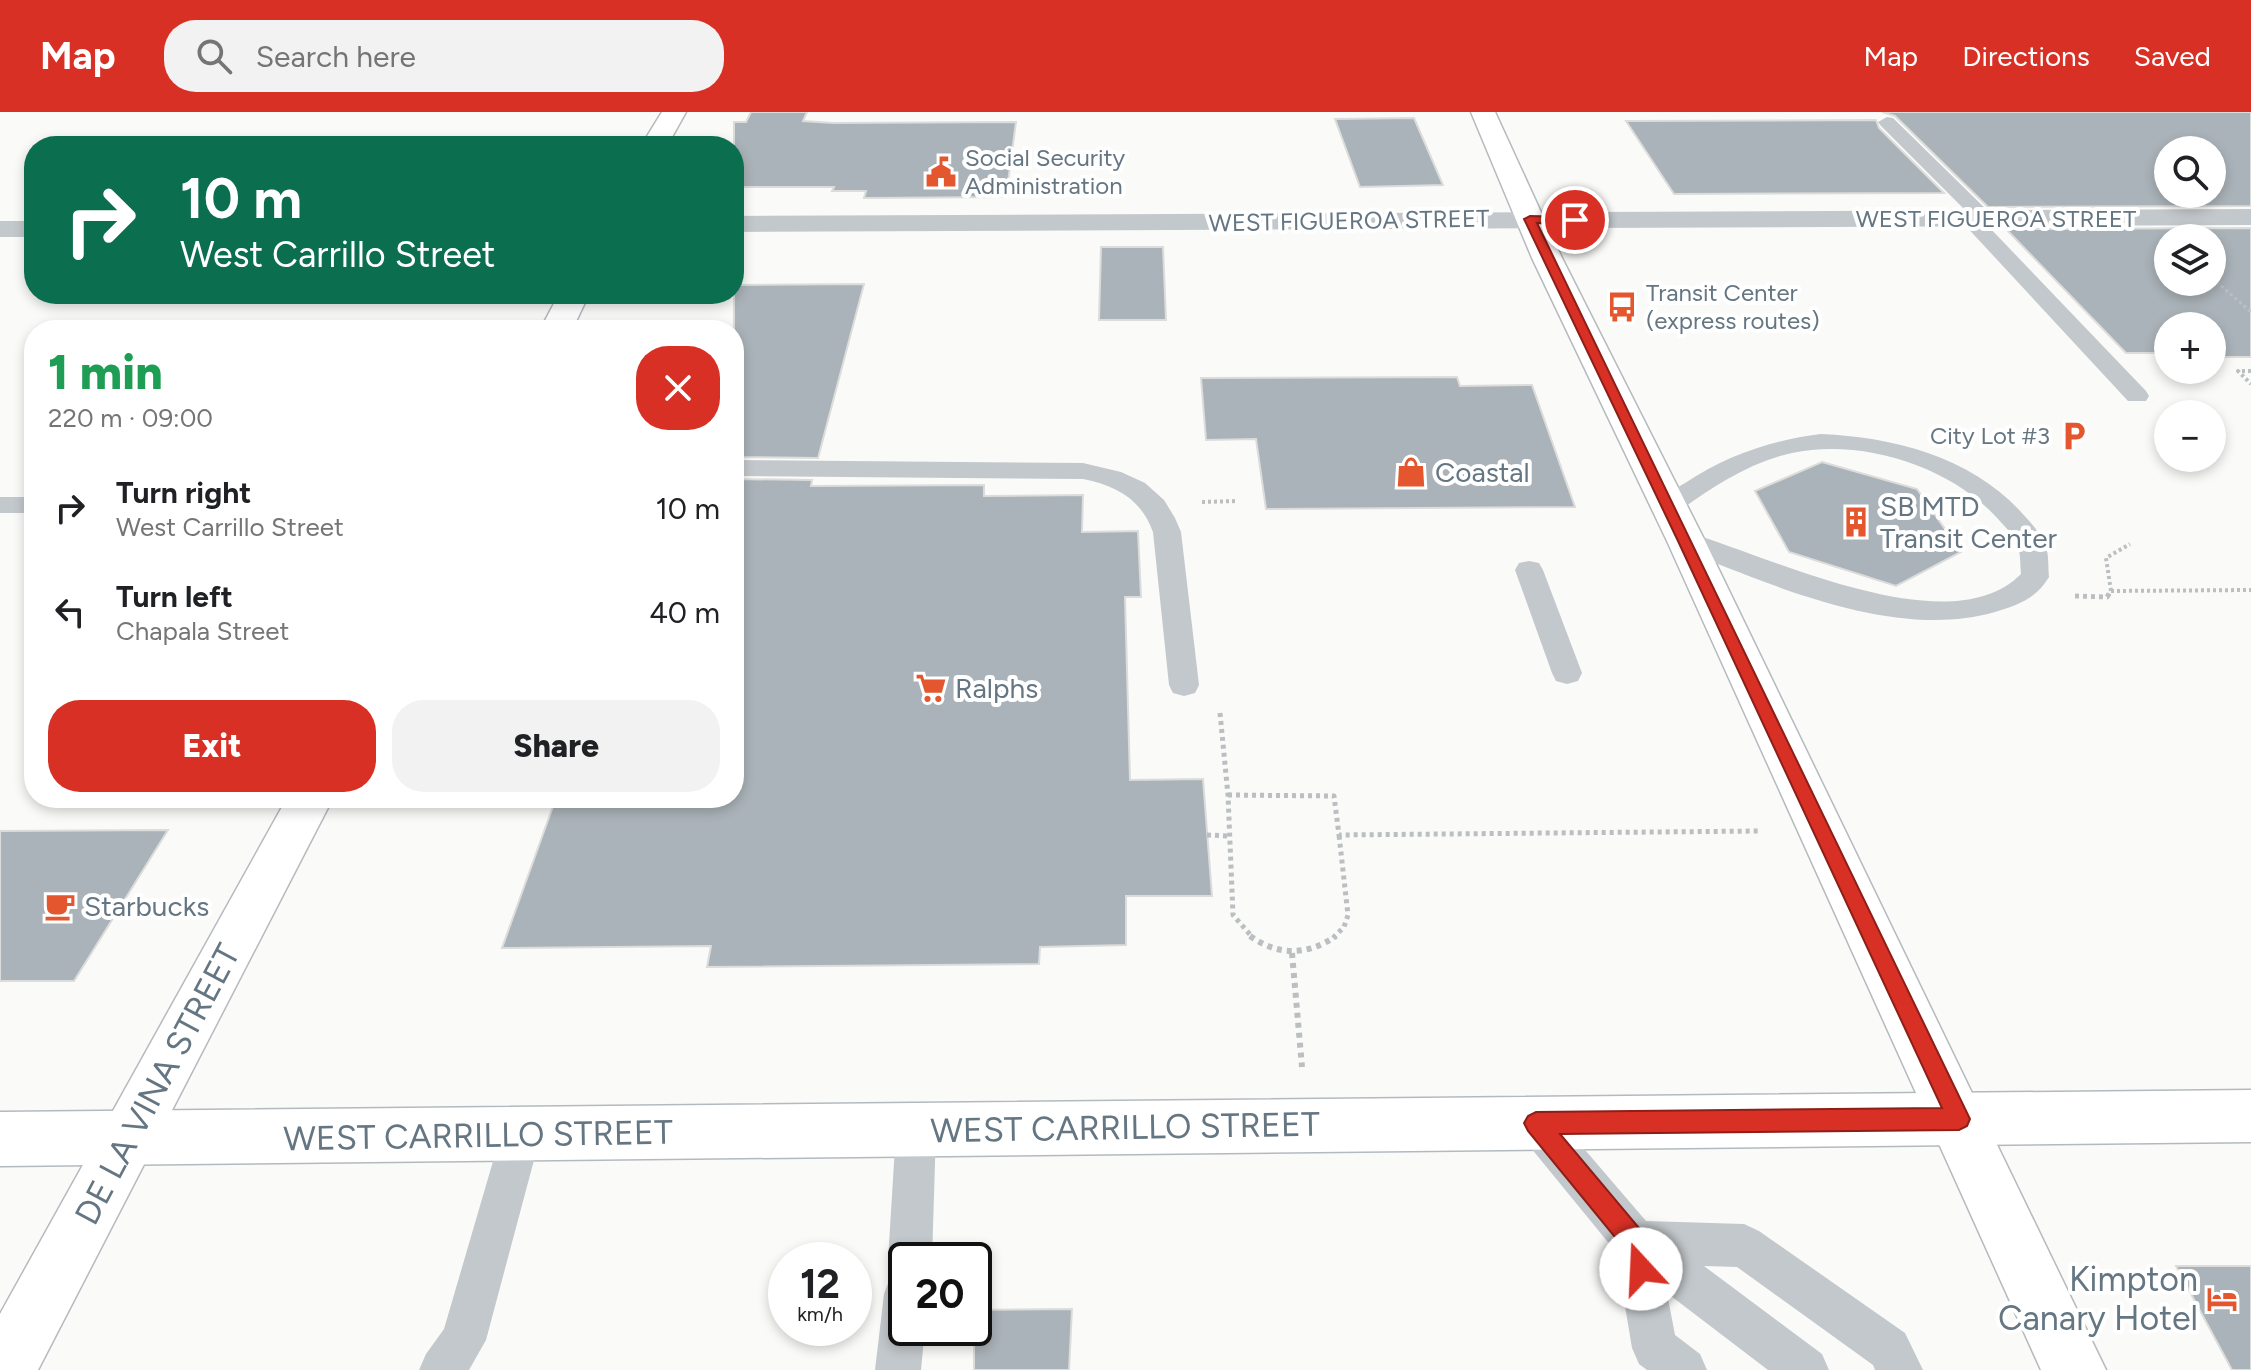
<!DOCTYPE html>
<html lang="en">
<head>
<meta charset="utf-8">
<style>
	body { margin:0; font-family:Figtree,sans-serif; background:#f2f2f2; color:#202124; height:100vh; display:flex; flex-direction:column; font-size:30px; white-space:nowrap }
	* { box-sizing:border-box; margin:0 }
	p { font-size:26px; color:#757577 }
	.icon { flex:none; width:44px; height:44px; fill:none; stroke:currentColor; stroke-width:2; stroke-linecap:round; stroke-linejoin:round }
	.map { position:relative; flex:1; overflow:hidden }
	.panel { position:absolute; left:24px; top:208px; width:720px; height:488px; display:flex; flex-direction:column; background:#fff; border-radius:32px; box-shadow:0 4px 12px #0003 }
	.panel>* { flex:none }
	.banner { position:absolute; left:24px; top:24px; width:720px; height:168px; border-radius:32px; box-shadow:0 4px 12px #0003; background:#0b6e4f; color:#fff; overflow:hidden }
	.fabs { position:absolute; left:2154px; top:24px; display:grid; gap:16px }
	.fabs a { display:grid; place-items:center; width:72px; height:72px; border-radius:50%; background:#fff; box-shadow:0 4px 12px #0003; font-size:40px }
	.speed { position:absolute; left:768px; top:1130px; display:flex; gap:16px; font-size:40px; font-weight:700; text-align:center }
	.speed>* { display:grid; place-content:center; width:104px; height:104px; border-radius:50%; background:#fff; box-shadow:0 4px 12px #0003; line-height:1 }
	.speed small { font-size:20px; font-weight:400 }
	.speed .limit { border:4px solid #111; border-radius:12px; background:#fff; color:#111 }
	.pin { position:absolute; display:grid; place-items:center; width:68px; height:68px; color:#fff; margin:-34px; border:4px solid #fff; border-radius:50%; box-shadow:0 2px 8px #0007 }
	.me { position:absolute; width:88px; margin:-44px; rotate:340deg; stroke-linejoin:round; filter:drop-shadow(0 0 6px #0008) }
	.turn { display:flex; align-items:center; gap:28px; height:168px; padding:0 24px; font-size:36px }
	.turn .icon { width:104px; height:104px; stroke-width:2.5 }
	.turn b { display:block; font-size:56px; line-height:68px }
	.round { display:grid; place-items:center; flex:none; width:84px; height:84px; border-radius:32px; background:#f2f2f2 }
	.summary { display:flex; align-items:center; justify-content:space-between; height:136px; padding:0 24px }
	h1 { font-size:48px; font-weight:800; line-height:60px; color:#1e9e55 }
	.primary-button { display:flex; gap:16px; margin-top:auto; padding:16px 24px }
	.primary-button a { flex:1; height:92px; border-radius:32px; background:#d93025; color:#fff; font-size:32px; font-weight:800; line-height:92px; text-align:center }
	.primary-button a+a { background:#f2f2f2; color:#202124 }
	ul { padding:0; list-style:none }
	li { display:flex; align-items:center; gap:24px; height:104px; padding:0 24px }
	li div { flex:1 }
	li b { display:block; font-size:30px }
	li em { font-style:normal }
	header { display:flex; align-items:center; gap:48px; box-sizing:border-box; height:112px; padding:0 40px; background:#d93025; color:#fff }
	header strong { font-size:38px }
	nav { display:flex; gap:44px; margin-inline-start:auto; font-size:28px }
	.search { width:560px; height:72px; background:#f2f2f2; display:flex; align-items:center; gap:20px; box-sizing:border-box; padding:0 28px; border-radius:32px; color:#757577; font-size:30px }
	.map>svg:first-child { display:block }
	.building { fill:#aab3b9; stroke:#dcdcda; stroke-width:2; fill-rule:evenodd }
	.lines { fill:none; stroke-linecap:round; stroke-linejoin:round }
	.secondary-casing { stroke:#b3babf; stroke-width:3 }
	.primary-casing { stroke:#b5babe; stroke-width:3 }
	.path-far3 { stroke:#bbbfc2; stroke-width:3; stroke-dasharray:3 3; stroke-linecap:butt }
	.path-far2 { stroke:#bbbfc2; stroke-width:4; stroke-dasharray:3 3; stroke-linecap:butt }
	.path-far1 { stroke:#bbbfc2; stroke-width:5; stroke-dasharray:4 4; stroke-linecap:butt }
	.path { stroke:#bbbfc2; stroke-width:6; stroke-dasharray:5 5; stroke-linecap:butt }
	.service { fill:#c3c8cc; fill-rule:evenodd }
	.minor { fill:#c3c8cc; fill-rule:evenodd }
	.secondary { fill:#fff; fill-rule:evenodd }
	.primary { fill:#fff; fill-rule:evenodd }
	.route { fill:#d93025; stroke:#8d1f18; stroke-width:2 }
	.labels { text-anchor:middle; stroke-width:8; stroke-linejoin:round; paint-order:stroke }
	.far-poi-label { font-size:24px; fill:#657683; stroke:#fff; text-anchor:start }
	.far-street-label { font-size:24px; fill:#657683; stroke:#fff }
	.poi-label { font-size:28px; fill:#657683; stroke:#fff; text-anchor:start }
	.near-street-label { font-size:34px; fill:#657683; stroke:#fff }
	.near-poi-label { font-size:34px; fill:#657683; stroke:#fff; text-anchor:end }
</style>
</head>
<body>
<header>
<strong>Map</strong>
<div class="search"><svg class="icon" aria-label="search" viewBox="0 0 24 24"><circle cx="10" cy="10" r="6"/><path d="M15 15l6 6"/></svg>Search here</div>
<nav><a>Map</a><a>Directions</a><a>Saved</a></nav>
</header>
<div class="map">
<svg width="2251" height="1258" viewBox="0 0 2251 1258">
	<rect width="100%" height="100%" fill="#fafaf8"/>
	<g class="building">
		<path d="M751 0H807L803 9 833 11 1016 10 1006 85 864 86 866 79H832L834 75H734V10H746Z"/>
		<path d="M1882 0H2251V94L1988 95 1895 4ZM2168 38H2212V82H2168Z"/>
		<path d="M1414 6 1443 73 1360 75 1335 7Z"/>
		<path d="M1876 8 1879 16 1944 81 1674 82 1626 9Z"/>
		<path d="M2251 116V245H2213L2212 214H2168V241H2126L2006 117ZM2168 126H2212V170H2168Z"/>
		<path d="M1101 135H1163L1166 208H1099Z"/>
		<path d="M864 172 818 346 734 345V173Z"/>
		<path d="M1457 265 1460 274 1532 273 1575 395 1266 397 1256 327 1206 328 1201 266Z"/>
		<path d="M1822 350 1917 377 1961 440 1896 474 1789 440 1755 379Z"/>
		<path d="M734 367 812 368 811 374 984 373V384L1083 383 1082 420 1138 419 1141 485H1125L1130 668 1203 667 1212 784H1126V833L1040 835 1039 852 707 855 711 834 502 836 556 686H734Z"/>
		<path d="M168 718 74 869H0V719Z"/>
		<path d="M2176 1154H2251V1258H2232Z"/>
		<path d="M1072 1197 1069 1258H974V1198Z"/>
	</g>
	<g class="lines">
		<g class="secondary-casing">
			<path id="secondary" d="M2251 978V1030L0 1054V1000Z"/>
		</g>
		<g class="primary-casing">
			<g id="primary">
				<path d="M662 0H686L667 34H641Z"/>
				<path d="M1471 0H1495L1562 146 1705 429 2106 1258H2041L1667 429 1532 146Z"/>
				<path d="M559 182H589L572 218H540Z"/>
				<path d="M287 686H333L38 1258H0V1202Z"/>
			</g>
		</g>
		<path class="path-far3" d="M2212 166 2251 200"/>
		<g class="path-far2">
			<path d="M2251 259H2238L2251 272"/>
			<path d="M1202 390 1237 389"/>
			<path d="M2111 479 2251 478"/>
			<path d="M2075 484H2079"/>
			<path d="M2108 484 2111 479 2106 446 2130 432"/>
		</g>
		<g class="path-far1">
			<path d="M2075 484 2107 485 2109 482"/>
			<path d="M1220 601 1228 683 1233 803 1253 826"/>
			<path d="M1228 683 1334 684 1339 723 1761 719"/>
			<path d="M1207 723 1229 724"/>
			<path d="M1333 826 1344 815 1348 803 1339 723"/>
		</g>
		<g class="path">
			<path d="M1250 824C1278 844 1307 844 1336 824"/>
			<path d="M1292 841 1302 955"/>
		</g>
		<g class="service">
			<path d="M1887 5 1893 6 1993 104 1996 108 1988 114 2146 279 2149 284 2146 289H2128L1963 111 1960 107 1968 101 1881 14 1878 10Z"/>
			<path d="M1821 322C1893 325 1971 345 2021 400 2030 410 2042 422 2046 435 2049 444 2048 455 2049 465 2036 487 2018 493 1995 500 1894 529 1769 472 1676 435L1672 429 1676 423 1686 420C1766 442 1949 535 2021 462 2020 453 2021 441 2017 432 2014 423 2005 415 1999 408 1951 354 1862 326 1792 341 1750 350 1712 375 1678 400L1669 402 1660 400 1656 394C1662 384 1675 377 1685 371 1727 343 1772 328 1821 322Z"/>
			<path d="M734 348 1083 351 1121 360 1145 371 1164 388 1175 406 1181 420 1199 573 1195 581 1184 584 1173 581 1169 573 1153 420C1141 387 1117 374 1083 367L734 364Z"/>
			<rect x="0" y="385" width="34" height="16"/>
			<path d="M1529 449 1539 451 1543 458 1582 561 1578 569 1567 572 1556 569 1552 561 1515 458 1519 451Z"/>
			<path d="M1536 992 1550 997 1646 1109 1744 1112 1759 1119 1905 1221 1923 1258H1875L1873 1253 1737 1155 1704 1154 1822 1242 1829 1258H1768L1667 1181 1675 1223 1700 1242 1707 1258H1647L1639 1252 1632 1236 1616 1140 1522 1025 1516 1011 1522 997Z"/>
			<path d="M916 998 930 1004 936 1018 932 1148H906V1216H925L921 1258H875L884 1182 890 1166 896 1164 888 1148 896 1018 902 1004Z"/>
			<path d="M521 1002 535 1008 541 1022 486 1228 469 1258H419L426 1242 444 1217 501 1022 507 1008Z"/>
		</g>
		<g class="minor">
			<path d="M2251 97V113L734 120V104Z"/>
			<rect x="0" y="109" width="34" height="16"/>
		</g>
		<use href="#secondary" class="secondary"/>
		<use href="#primary" class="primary"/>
	</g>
	<path class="route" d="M1530 104 1575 105 1581 108 1575 112 1537 111 1970 1007 1967 1014 1959 1018 1560 1022 1644 1122 1653 1157 1649 1166 1641 1169 1632 1166 1624 1136 1528 1019 1524 1011 1528 1004 1536 1000 1942 996 1678 429 1524 107Z"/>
	<defs>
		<g id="civic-bare" transform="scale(2.4)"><path d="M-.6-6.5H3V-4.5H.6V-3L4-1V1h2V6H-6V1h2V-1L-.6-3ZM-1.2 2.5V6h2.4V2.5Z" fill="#e4572e" stroke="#fff" stroke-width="2.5" paint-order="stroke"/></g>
		<g id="bus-bare" transform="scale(2.4)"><path d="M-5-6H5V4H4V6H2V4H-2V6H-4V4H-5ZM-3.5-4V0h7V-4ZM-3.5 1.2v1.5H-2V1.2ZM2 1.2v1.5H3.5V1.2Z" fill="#e4572e" stroke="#fff" stroke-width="2.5" paint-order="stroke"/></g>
		<g id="parking-bare" transform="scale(2.4)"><path d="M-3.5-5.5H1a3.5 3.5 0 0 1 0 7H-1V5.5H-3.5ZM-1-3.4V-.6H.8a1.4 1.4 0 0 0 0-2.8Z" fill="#e4572e" stroke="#fff" stroke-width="2.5" paint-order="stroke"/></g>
		<g id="shop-bare" transform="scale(2.4)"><path d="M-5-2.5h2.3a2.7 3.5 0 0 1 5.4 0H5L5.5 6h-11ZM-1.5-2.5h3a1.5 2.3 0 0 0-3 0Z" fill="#e4572e" stroke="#fff" stroke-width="2.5" paint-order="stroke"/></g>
		<g id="building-bare" transform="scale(2.4)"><path d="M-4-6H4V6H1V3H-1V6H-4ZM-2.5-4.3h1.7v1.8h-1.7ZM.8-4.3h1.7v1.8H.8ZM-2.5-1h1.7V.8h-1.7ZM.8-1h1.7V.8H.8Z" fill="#e4572e" stroke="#fff" stroke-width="2.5" paint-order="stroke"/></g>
		<g id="supermarket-bare" transform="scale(2.4)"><path d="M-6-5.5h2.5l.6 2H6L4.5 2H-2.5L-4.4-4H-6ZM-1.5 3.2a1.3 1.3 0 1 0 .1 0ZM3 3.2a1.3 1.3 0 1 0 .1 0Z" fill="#e4572e" stroke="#fff" stroke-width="2.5" paint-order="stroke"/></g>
		<g id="cafe-bare" transform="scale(2.4)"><path d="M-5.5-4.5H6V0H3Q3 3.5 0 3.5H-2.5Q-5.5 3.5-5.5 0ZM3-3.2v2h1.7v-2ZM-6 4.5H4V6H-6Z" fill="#e4572e" stroke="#fff" stroke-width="2.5" paint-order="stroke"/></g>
		<g id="hotel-bare" transform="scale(2.4)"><path d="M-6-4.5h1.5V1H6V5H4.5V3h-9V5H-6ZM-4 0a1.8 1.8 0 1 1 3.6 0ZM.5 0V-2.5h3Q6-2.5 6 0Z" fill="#e4572e" stroke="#fff" stroke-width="2.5" paint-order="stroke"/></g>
	</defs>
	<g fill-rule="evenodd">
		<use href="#civic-bare" x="941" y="60"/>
		<use href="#bus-bare" x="1622" y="195"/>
		<use href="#parking-bare" x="2074" y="324"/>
		<use href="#shop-bare" x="1411" y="360"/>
		<use href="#building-bare" x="1856" y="410"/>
		<use href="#supermarket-bare" x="931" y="576"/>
		<use href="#cafe-bare" x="60" y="794"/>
		<use href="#hotel-bare" x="2222" y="1187"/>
	</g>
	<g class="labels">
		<g class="far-poi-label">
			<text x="965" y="54">Social Security<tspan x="965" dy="28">Administration</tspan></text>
			<text x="1646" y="189">Transit Center<tspan x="1646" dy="28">(express routes)</tspan></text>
			<text x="2050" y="332" text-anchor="end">City Lot #3</text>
		</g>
		<g class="far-street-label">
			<text x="1996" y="115">WEST FIGUEROA STREET</text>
			<text transform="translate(1349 109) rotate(-1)" y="8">WEST FIGUEROA STREET</text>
		</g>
		<g class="poi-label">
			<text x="1435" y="370">Coastal</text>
			<text x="1880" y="404">SB MTD<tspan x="1880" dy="32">Transit Center</tspan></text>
			<text x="955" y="586">Ralphs</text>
			<text x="84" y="804">Starbucks</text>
		</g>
		<g class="near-street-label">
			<text transform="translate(157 972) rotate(-62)" y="12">DE LA VINA STREET</text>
			<text transform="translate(1125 1015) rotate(-1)" y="12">WEST CARRILLO STREET</text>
			<text transform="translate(478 1023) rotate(-1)" y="12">WEST CARRILLO STREET</text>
		</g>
		<g class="near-poi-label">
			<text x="2198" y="1179">Kimpton<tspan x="2198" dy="39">Canary Hotel</tspan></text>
		</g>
	</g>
</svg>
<div class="fabs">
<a><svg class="icon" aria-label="search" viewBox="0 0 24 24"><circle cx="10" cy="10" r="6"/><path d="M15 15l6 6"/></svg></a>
<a><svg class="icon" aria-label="layers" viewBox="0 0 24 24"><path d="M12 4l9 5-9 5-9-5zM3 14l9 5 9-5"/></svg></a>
<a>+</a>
<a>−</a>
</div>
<div class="speed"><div>12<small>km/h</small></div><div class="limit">20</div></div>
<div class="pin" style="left:1575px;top:108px;background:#d93025"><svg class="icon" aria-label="arrive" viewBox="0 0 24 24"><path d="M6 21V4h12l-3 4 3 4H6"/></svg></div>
<svg class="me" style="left:1641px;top:1157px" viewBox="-20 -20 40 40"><circle r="19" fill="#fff"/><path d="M0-13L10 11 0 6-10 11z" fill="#d93025"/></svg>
<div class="banner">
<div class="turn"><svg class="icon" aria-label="right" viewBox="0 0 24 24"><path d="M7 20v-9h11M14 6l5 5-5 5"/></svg><div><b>10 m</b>West Carrillo Street</div></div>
</div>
<section class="panel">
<div class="summary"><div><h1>1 min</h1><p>220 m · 09:00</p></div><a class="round" style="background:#d93025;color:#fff"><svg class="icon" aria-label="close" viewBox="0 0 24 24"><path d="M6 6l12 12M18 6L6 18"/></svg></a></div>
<ul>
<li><svg class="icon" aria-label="right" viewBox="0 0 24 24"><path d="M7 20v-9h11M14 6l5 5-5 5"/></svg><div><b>Turn right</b><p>West Carrillo Street</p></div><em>10 m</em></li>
<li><svg class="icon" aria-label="left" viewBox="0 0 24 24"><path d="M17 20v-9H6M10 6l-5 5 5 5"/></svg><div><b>Turn left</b><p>Chapala Street</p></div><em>40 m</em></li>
</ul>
<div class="primary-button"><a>Exit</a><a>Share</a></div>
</section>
</div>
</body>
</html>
